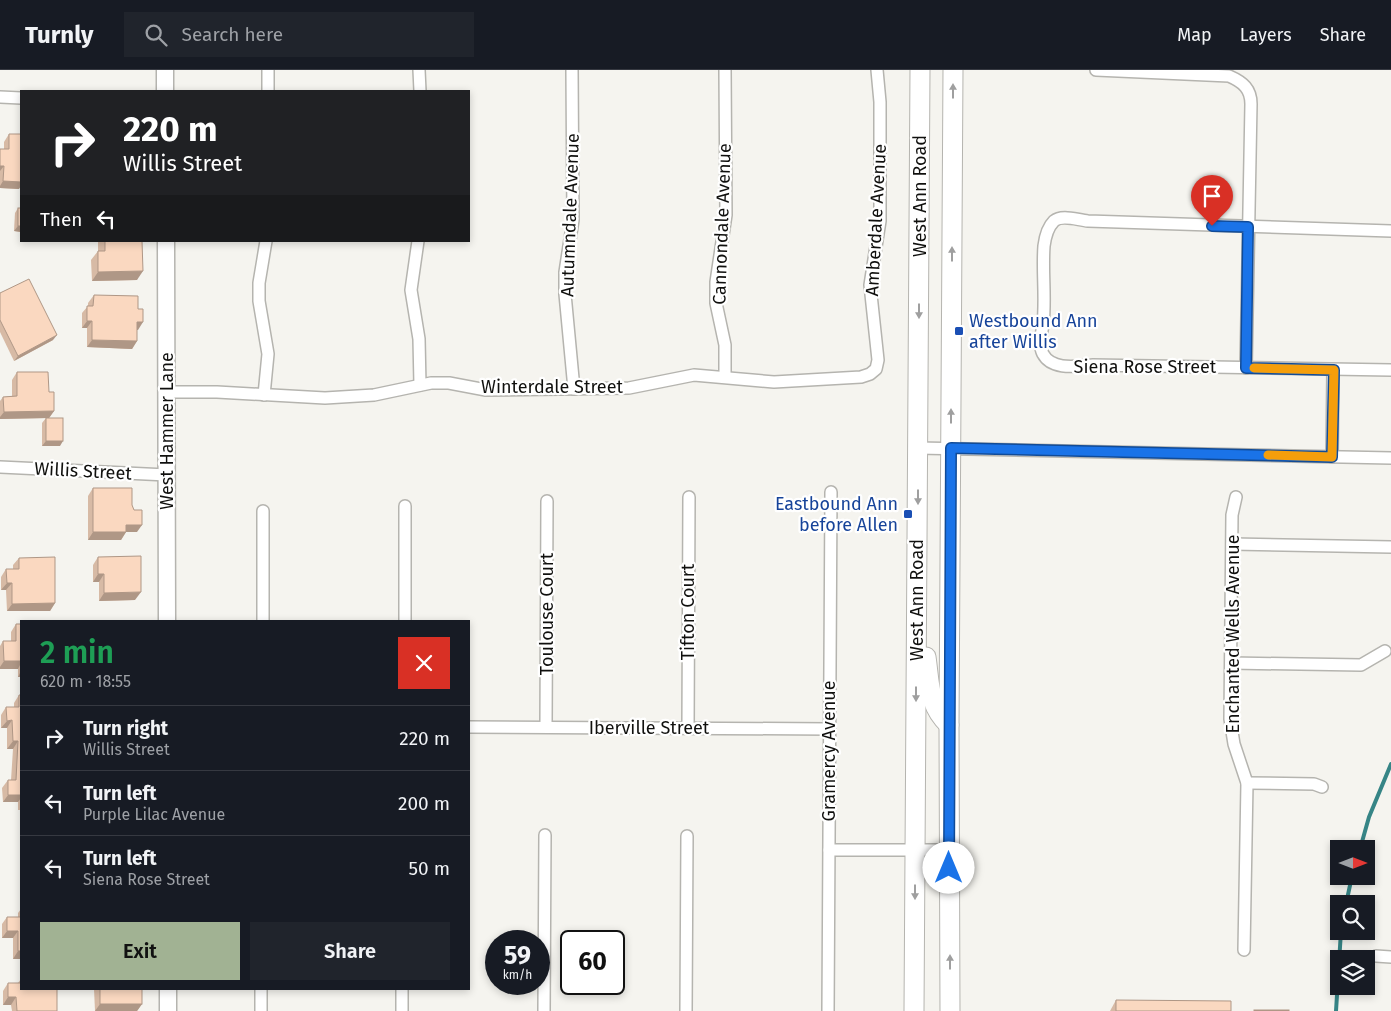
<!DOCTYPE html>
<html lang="en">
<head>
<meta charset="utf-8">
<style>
	body { margin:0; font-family:"Fira Sans",sans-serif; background:#20242c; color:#f1f3f6; height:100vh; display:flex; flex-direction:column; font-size:19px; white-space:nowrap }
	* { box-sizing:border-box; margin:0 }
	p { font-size:16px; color:#9ea1a6 }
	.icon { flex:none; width:28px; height:28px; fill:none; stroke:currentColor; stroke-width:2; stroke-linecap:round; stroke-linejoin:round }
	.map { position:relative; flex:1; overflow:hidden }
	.panel { position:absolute; left:20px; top:550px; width:450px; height:370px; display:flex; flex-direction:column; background:#171b24; border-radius:0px; box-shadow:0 2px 8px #0003 }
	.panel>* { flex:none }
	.hud { position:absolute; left:20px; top:20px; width:450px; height:152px; border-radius:0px; box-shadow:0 2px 8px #0003; background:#202124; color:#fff; overflow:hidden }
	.needle { width:32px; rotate:90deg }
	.fabs { position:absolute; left:1330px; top:770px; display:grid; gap:10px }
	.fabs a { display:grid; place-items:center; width:45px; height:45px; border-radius:0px; background:#171b24; box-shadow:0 2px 8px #0003; font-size:25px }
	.speed { position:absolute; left:485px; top:860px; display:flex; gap:10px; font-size:25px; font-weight:700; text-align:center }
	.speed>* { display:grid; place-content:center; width:65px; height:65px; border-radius:50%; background:#171b24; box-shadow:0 2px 8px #0003; line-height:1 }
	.speed small { font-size:12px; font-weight:400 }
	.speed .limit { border:2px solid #111; border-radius:8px; background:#fff; color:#111 }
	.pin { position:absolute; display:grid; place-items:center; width:42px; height:42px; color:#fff; margin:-51px -21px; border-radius:50% 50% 50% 0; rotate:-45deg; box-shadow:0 0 5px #0007 }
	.pin .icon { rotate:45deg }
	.me { position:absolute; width:55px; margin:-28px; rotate:0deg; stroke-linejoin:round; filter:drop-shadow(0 0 4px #0008) }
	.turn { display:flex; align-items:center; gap:18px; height:105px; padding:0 20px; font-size:22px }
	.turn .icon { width:65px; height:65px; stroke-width:2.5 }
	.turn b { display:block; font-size:35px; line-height:42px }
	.then { display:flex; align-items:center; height:48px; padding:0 20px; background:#0003; gap:10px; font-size:19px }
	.round { display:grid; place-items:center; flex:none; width:52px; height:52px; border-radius:0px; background:#20242c }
	.summary { display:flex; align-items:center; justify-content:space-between; height:85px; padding:0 20px }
	h1 { font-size:30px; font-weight:600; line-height:38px; color:#1e9e55 }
	.action { display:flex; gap:10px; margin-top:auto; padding:10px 20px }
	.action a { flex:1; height:58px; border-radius:0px; background:#a1b293; color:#111; font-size:20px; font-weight:600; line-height:58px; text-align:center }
	.action a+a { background:#20242c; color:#f1f3f6 }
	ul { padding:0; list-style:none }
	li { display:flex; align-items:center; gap:15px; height:65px; padding:0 20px; border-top:1px solid #363941 }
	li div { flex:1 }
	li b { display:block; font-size:19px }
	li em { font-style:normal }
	header { display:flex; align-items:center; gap:30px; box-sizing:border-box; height:70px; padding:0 25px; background:#171b24; border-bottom:1px solid #363941 }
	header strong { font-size:24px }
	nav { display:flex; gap:28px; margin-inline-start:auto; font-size:18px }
	.search { width:350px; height:45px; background:#20242c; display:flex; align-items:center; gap:12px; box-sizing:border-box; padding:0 18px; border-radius:0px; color:#9ea1a6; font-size:19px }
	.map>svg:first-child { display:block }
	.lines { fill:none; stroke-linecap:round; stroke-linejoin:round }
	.stream { stroke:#368586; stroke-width:4 }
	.street-casing { stroke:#b5b4af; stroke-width:14 }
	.secondary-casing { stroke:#b5b4af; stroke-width:19 }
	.primary-casing { stroke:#b5b4af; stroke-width:21 }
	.street { stroke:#fff; stroke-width:11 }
	.secondary { stroke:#fff; stroke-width:16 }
	.primary { stroke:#fff; stroke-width:19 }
	.wall { fill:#d7baa5 }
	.shaded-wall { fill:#af9786 }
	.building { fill:#fad8c0; stroke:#af9786 }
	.oneway { fill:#9f9f9f }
	.route-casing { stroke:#114b97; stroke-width:12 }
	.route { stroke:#1a73e8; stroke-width:9 }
	.slow { stroke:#f59e0b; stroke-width:9 }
	.transit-dot { fill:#1a4fb4; stroke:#fff; stroke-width:2 }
	.labels { text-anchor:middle; stroke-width:4.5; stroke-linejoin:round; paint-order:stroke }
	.street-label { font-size:18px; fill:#10100e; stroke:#fff }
	.transit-label { font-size:18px; fill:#164399; stroke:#fff; text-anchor:start }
</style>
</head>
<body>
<header>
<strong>Turnly</strong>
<div class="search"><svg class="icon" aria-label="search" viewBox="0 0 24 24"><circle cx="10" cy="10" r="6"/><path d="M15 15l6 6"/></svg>Search here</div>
<nav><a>Map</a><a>Layers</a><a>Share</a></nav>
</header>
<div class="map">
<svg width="1391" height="941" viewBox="0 0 1391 941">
	<rect width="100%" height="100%" fill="#f5f4ef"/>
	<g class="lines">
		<g class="stream">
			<path d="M1360 779 1369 747 1391 694"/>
			<path d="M1346 834 1352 806"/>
			<path d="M1336 941 1341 861"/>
		</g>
		<g class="street-casing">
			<g id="street">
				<path d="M268 0V21"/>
				<path d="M419 0 420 21"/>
				<path d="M572 0 573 150 565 202V224L574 319"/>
				<path d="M725 0 726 145 716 212V233L725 275V307"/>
				<path d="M1096 0 1229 6C1243 12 1251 19 1251 34L1246 298"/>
				<path d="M0 27 21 28"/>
				<path d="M1391 161 1088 151C1077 150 1062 144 1054 151 1048 157 1045 168 1044 176 1042 202 1046 228 1043 254 1042 263 1038 274 1043 284 1052 301 1078 296 1093 295L1391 300"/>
				<path d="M418 171 411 220 419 269 420 315"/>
				<path d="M167 322H217L325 328 374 325 431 313H449L486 320 629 318 694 305 774 312 861 307 870 304 876 299 878 290 870 215 880 151V32L877 0"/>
				<path d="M264 325 268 284 259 231V213L266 171"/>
				<path d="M918 378 1391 388"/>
				<path d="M1332 387 1333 300"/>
				<path d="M0 397 167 405"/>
				<path d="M1236 427 1232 445 1230 649 1234 674 1247 713 1244 880"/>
				<path d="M1232 474 1391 477"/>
				<path d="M263 551V441"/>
				<path d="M405 551V436"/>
				<path d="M1231 593 1361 595 1385 581"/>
				<path d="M469 657 830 659"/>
				<path d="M546 657 547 431"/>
				<path d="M688 658 689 427"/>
				<path d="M1247 713 1314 714 1322 717"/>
				<path d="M829 780H949"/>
				<path d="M1376 886 1391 887"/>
				<path d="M261 941V919"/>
				<path d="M402 941V919"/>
				<path d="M544 941 545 765"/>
				<path d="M686 941 687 766"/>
				<path d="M828 941 831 422"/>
			</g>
		</g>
		<g class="secondary-casing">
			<g id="secondary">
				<path d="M165 21V0"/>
				<path d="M166 171 167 551"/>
				<path d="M168 941V919"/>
			</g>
		</g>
		<g class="primary-casing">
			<g id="primary">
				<path d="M926 587C930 614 928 635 949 655"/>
				<path d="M914 941 920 0"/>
				<path d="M950 941 949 655 953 0"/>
			</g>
		</g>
		<use href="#street" class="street"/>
		<use href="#secondary" class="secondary"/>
		<use href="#primary" class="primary"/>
	</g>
	<g class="wall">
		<path d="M9 64 19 119 0 118V79H4V72Z"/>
		<path d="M18 138H21V162L14 161 15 143Z"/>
		<path d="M98 171H142L137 210 92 211 91 190 98 181Z"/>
		<path d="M0 223 53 270 14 291 0 262Z"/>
		<path d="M94 225 138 260H137V271L132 279 87 277V258H82V243L88 236V233Z"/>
		<path d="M17 302 49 322 54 341 49 348 60 376H42V353L46 348 0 349V331L3 327 12 326V310Z"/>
		<path d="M93 418 132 435 137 462H126L121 470H88V426Z"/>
		<path d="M98 487 135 530 99 531V512H93V495Z"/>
		<path d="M19 488 55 533 50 541H7L6 520H1V507L6 499H13V495Z"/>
		<path d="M16 554H21V607H18V599H0V576L3 571H11V562Z"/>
		<path d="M19 625H21V740H18V732H3L2 718 8 710H11L13 679H7V658H1V645L6 637H14V633Z"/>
		<path d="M21 839V889H13V868H2V854L7 847H18V843Z"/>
		<path d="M21 909V919L57 941H12L11 935H3V921L8 913H18Z"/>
		<path d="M94 919H142V934L137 941H95Z"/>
		<path d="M1116 930 1231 941H1110Z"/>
	</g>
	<g class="shaded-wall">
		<path d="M0 96H4L0 101Z"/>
		<path d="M3 111H21V116L19 119 0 118V116Z"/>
		<path d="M18 156H21V162L14 161Z"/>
		<path d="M143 201 137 210 92 211 98 202Z"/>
		<path d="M87 251H92L87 258H82Z"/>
		<path d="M137 252H143L138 260H132Z"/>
		<path d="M57 265 53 270 14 291 18 286Z"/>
		<path d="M92 270 137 271 132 279 87 277Z"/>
		<path d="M54 341 49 348 0 349V347L4 342Z"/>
		<path d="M46 371H63L60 376H42Z"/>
		<path d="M126 455H142L137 462H121Z"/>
		<path d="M93 462H126L121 470H88Z"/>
		<path d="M98 504H104L99 512H93Z"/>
		<path d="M7 513H12L6 520H1Z"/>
		<path d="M141 522 135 530 99 531 104 523Z"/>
		<path d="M55 533 50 541H7L12 534Z"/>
		<path d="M4 591H21V593L18 599H0V597Z"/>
		<path d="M21 601V607H18Z"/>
		<path d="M12 650 7 658H1L7 651Z"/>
		<path d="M13 671H18L13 679H7Z"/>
		<path d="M8 725H21V728L18 732H3Z"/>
		<path d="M7 861H18L13 868H2Z"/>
		<path d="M18 881H21V889H13Z"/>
		<path d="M8 927H16L11 935H3Z"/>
		<path d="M100 934H142L137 941H95Z"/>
	</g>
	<g class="building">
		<path d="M9 64H21V112L3 111 4 96H0V79H9Z"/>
		<rect x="18" y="138" width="3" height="18"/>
		<path d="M105 171H142L143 201 98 202V181H105Z"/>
		<path d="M29 209 57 265 18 286 0 250V223Z"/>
		<path d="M94 225 138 226V239H143V252H137V271L92 270V251H87V236H93Z"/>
		<path d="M17 302H48L49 322H54V341L4 342 3 327 17 326Z"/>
		<rect x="46" y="348" width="17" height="23"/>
		<path d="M93 418H132V435L134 440H142V455H126V462H93Z"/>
		<path d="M141 486V522L104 523V504H98V487Z"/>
		<path d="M55 487V533L12 534V513H7L6 499H19V488Z"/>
		<path d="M16 554H21V591H4L3 571H16Z"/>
		<path d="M19 625H21V725H8V710H16L18 671H13L12 650 7 651 6 637H19Z"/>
		<path d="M7 847H21V881H18V861H7Z"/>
		<path d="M8 913H21V919H57V941H17L16 927H8Z"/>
		<rect x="100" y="919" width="42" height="15"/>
		<path d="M1116 930 1231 931V941H1116Z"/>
		<rect x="1254" y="940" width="35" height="1"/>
	</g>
	<defs><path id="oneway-solid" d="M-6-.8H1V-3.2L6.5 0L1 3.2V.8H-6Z" transform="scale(1.25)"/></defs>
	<g class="oneway">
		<use href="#oneway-solid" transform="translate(953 21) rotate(-90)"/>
		<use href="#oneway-solid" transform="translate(952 184) rotate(-90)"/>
		<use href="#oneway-solid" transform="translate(919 241) rotate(90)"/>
		<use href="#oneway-solid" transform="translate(951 346) rotate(-90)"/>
		<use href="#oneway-solid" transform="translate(918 427) rotate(90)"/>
		<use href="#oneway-solid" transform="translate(916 624) rotate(90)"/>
		<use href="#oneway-solid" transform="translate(915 822) rotate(90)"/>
		<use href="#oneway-solid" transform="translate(950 892) rotate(-90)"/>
	</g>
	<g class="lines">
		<g class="route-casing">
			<path id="route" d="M949 798 951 378 1332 387 1334 300 1246 298 1248 157 1212 156"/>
		</g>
		<use href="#route" class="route"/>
		<path class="slow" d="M1254 298 1334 300 1332 387 1268 385"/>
	</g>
	<g class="transit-dot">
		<rect x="954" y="256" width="10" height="10" rx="2.5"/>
		<rect x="903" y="439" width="10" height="10" rx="2.5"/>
	</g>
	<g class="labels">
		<g class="street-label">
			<text transform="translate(920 126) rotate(-90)" y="6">West Ann Road</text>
			<text transform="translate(570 145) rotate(-88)" y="6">Autumndale Avenue</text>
			<text transform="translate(876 150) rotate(-87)" y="6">Amberdale Avenue</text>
			<text transform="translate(722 154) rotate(-88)" y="6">Cannondale Avenue</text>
			<text x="1145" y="303">Siena Rose Street</text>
			<text x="552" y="323">Winterdale Street</text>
			<text transform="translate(167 361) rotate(-90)" y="6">West Hammer Lane</text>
			<text transform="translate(83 401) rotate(3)" y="6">Willis Street</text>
			<text transform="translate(917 530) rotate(-90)" y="6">West Ann Road</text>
			<text transform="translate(688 542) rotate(-90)" y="6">Tifton Court</text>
			<text transform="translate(547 544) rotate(-90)" y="6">Toulouse Court</text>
			<text transform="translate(1233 564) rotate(-90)" y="6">Enchanted Wells Avenue</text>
			<text x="649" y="664">Iberville Street</text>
			<text transform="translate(829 681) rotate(-90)" y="6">Gramercy Avenue</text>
		</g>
		<g class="transit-label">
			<text x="969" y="257">Westbound Ann<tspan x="969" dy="21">after Willis</tspan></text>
			<text x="898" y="440" text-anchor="end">Eastbound Ann<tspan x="898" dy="21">before Allen</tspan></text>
		</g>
	</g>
</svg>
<div class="fabs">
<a><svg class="needle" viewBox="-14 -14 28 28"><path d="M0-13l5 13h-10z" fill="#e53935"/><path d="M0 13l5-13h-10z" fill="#9ea1a6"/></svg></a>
<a><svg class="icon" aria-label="search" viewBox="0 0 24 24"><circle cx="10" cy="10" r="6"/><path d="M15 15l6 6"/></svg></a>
<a><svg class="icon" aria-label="layers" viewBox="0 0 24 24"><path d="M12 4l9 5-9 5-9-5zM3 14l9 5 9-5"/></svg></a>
</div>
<div class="speed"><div>59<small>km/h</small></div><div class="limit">60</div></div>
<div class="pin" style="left:1212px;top:156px;background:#d93025"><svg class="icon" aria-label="arrive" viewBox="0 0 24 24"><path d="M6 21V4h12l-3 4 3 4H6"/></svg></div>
<svg class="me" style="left:949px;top:798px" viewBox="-20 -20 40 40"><circle r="19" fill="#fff"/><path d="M0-13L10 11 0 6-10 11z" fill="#1a73e8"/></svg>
<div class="hud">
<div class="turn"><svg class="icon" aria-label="right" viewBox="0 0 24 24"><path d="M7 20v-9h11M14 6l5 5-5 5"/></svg><div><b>220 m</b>Willis Street</div></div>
<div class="then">Then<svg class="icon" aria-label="left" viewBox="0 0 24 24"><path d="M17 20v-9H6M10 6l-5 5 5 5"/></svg></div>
</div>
<section class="panel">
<div class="summary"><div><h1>2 min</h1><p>620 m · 18:55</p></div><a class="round" style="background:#d93025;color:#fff"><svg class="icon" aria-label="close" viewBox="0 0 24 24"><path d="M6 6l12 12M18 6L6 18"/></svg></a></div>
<ul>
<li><svg class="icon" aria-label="right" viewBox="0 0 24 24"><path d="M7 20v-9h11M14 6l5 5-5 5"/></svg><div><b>Turn right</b><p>Willis Street</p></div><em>220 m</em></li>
<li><svg class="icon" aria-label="left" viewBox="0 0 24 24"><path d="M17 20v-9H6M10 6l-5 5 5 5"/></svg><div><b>Turn left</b><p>Purple Lilac Avenue</p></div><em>200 m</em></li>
<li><svg class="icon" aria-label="left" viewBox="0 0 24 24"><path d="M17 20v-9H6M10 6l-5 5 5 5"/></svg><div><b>Turn left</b><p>Siena Rose Street</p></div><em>50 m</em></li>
</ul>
<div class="action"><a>Exit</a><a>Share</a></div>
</section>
</div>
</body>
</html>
